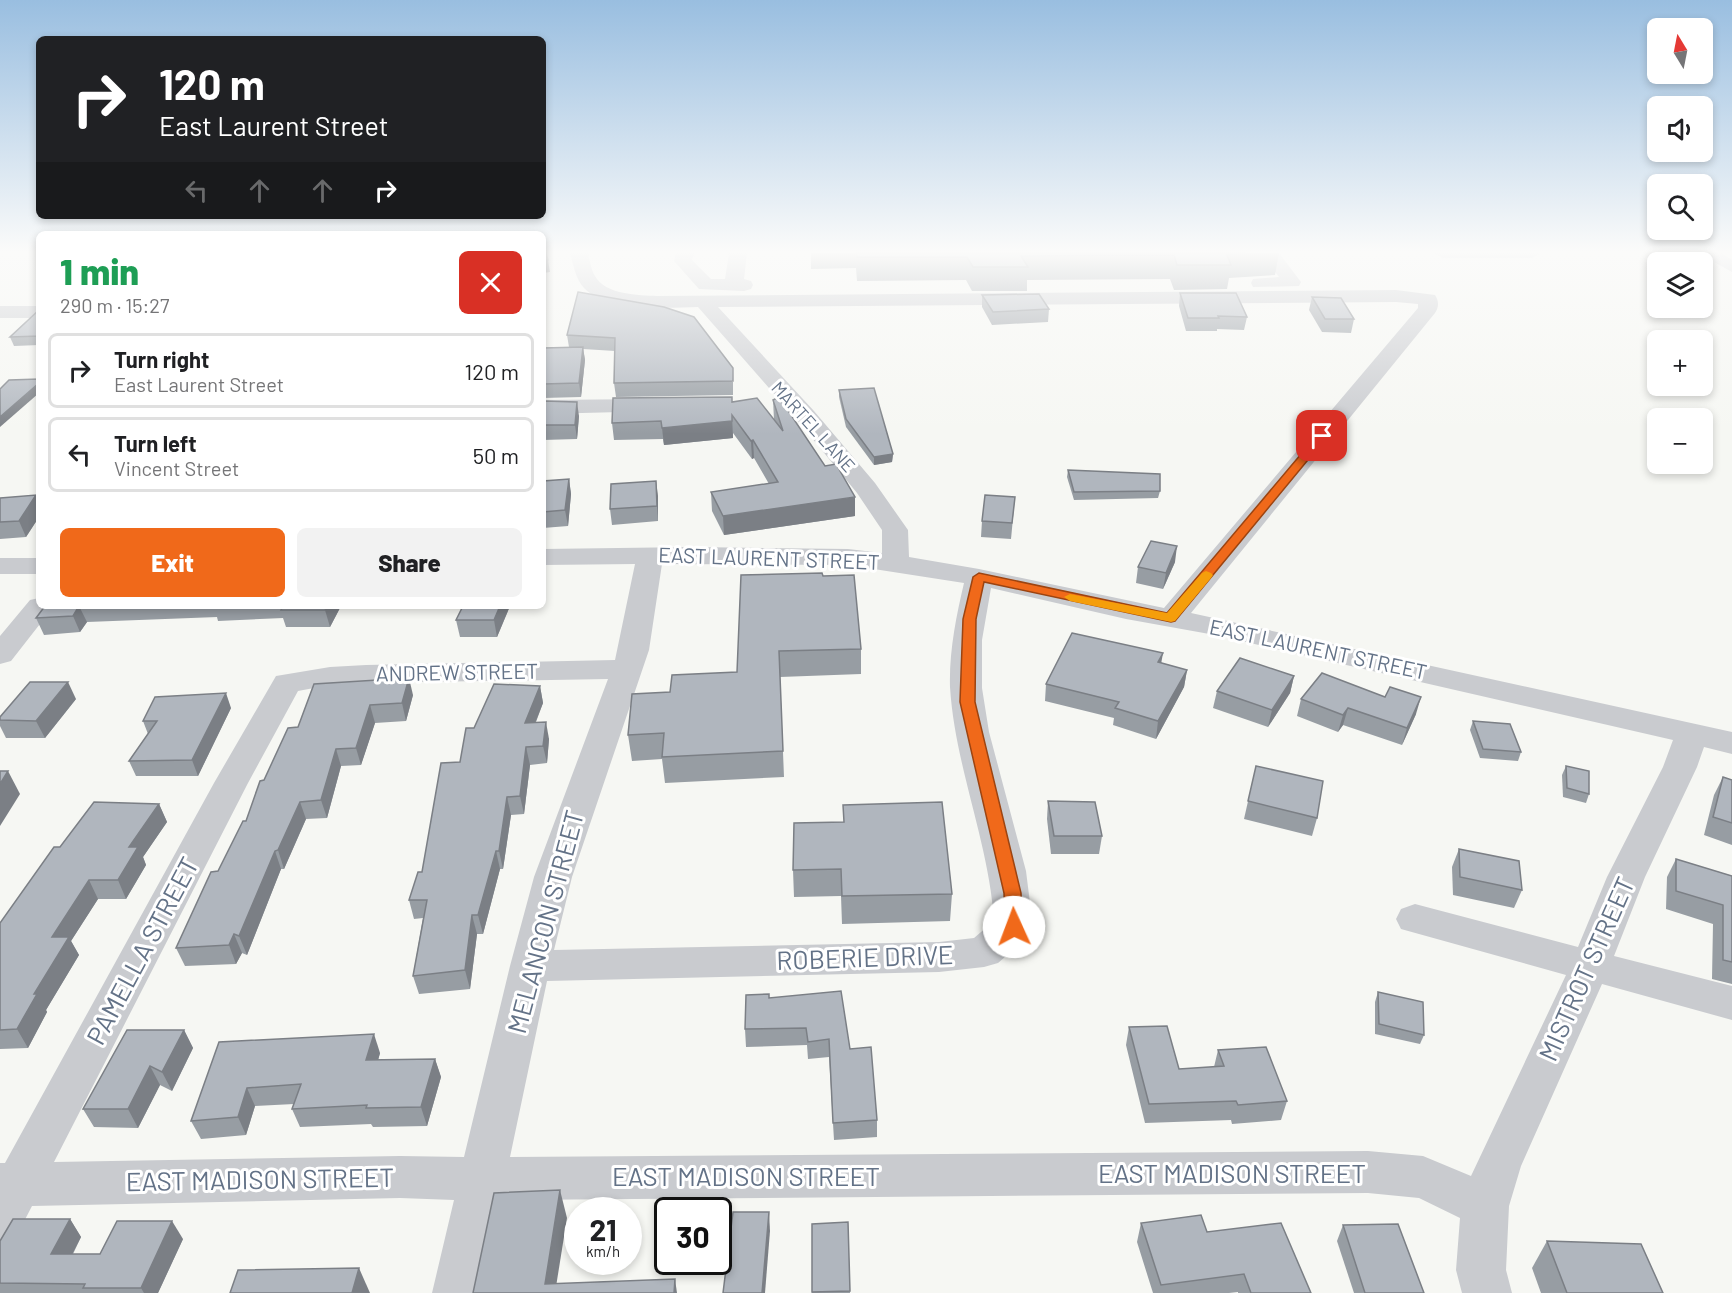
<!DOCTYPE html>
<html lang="en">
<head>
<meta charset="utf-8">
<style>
	body { margin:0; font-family:Barlow,sans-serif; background:#f2f2f2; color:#202124; height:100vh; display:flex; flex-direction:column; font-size:22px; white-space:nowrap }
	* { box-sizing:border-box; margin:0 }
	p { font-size:20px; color:#757577 }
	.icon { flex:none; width:33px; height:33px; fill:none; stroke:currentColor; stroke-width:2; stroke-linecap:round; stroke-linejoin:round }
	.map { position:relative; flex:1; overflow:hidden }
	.sheet { position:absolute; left:36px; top:231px; width:510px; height:378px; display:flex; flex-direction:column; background:#fff; border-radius:9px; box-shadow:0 3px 9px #0003 }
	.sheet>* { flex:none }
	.top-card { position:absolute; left:36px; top:36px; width:510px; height:183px; border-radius:9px; box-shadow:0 3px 9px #0003; background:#202124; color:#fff; overflow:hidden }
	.needle { width:39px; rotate:350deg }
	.tools { position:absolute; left:1647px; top:18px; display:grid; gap:12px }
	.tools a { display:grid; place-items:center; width:66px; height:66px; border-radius:9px; background:#fff; box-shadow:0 3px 9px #0003; font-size:30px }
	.speed { position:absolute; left:564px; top:1197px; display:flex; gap:12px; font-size:30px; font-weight:700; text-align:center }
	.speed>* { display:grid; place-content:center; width:78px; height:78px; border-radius:50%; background:#fff; box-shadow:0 3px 9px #0003; line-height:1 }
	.speed small { font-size:15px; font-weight:400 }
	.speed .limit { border:3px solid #111; border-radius:9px; background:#fff; color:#111 }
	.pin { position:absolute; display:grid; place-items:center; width:51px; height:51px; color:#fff; margin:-26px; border-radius:12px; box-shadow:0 3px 9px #0006 }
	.me { position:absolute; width:66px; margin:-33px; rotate:358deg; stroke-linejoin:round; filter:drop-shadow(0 0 4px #0008) }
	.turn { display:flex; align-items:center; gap:21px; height:126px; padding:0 24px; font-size:27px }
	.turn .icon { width:78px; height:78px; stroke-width:2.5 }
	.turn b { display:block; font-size:42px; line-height:51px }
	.lanes { display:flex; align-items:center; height:57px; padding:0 24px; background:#0003; justify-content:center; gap:30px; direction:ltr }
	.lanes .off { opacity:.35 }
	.round { display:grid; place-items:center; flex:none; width:63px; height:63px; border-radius:9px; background:#f2f2f2 }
	.summary { display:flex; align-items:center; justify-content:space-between; height:102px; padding:0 24px }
	h1 { font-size:36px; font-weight:800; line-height:45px; color:#1e9e55 }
	.button { display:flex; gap:12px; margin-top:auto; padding:12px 24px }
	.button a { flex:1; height:69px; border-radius:9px; background:#f0691a; color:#fff; font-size:24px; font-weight:800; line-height:69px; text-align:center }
	.button a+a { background:#f2f2f2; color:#202124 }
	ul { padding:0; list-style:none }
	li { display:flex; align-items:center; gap:18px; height:75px; margin:0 12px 9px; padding:0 12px; border:3px solid #e0e0e0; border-radius:9px }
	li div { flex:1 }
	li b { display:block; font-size:22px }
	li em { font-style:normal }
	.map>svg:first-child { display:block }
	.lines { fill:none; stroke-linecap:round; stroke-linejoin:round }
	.minor { fill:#c9cbcf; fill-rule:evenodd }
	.wall { fill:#979da3 }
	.shaded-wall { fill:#7b7f85 }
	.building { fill:#b0b6be; stroke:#7b7f85; stroke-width:1.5 }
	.route { fill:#f0691a; stroke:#9c4411; stroke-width:1.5 }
	.slow { fill:#f59e0b }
	.labels { text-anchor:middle; stroke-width:6; stroke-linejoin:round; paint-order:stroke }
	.far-street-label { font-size:18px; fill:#637287; stroke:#fff }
	.street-label { font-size:21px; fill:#637287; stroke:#fff }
	.near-street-label { font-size:26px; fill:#637287; stroke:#fff }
</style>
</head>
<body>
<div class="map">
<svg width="1732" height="1293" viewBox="0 0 1732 1293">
	<rect width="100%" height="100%" fill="#f6f7f3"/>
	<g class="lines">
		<g class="minor">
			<path d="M570 253H588C590 261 591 270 595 276 605 295 639 295 657 296L1396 290 1435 295C1439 301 1439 307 1435 313L1191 613 1732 732V754L1704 747 1697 767 1645 877 1614 956 1732 986V1020L1602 984 1521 1166 1509 1206 1506 1270 1512 1293H1462L1456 1270 1460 1218 1419 1198 1368 1193 501 1200 482 1293H432L454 1200 400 1198 32 1206 17 1235 0 1242V1163H5L214 783 276 676 330 667 366 665 615 660 635 564 543 565V549L693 547 848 549 882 553V530L857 493 798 421 698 307C667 308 607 312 584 288 575 278 574 266 570 253ZM1396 302 1418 304V308L1164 608 979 569 909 557 908 530 875 483 814 411 718 307ZM662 564 848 565 964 583C956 617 949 652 950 687 955 767 989 842 994 921L974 938 939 942 554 950 572 877 649 650ZM991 588 1126 619 1215 635 1673 740 1663 767 1607 877 1578 947 1415 904 1401 909 1396 919 1401 929 1566 975 1471 1176 1423 1156 1368 1151 510 1157 547 981 939 972 984 967 998 963 1028 937 1033 927 1026 871 989 732 982 688V640ZM608 679 534 877 510 966 464 1157 400 1156 54 1162 248 783 298 691 330 685 366 683Z"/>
			<path d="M676 253H694L692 260 711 279H725L729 253H747L744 279 751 281 753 285 751 289 744 291 699 289 674 261Z"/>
			<path d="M1261 253H1279L1301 282 1299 286 1253 287 1251 283 1253 279 1279 277Z"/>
			<path d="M1434 253H1541L1532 258H1443Z"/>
			<path d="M1698 253H1721L1732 260V272Z"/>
			<rect x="0" y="306" width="39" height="12"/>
			<path d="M652 399 660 401 663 406 660 411 543 414V400Z"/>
			<rect x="0" y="558" width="39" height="16"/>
			<path d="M39 598V606H54L11 661 0 664V636L30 600Z"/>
		</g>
	</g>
	<g class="wall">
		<path d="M811 253H1279L1275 275 1229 278 1227 289 1174 290 1170 279 1027 280V291H972L966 280 857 281 856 268 811 269Z"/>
		<path d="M578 292 733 382V395L616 397 614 383 615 351 583 349 585 360 581 397 543 398V348L569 347 567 335Z"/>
		<path d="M1180 293 1247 317 1244 330 1217 329V331H1186L1179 306Z"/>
		<path d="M982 295 1049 309 1048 322 992 325 982 307Z"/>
		<path d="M1312 297 1354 319 1351 333 1322 332 1309 310Z"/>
		<path d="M39 310V345L14 346 10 337Z"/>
		<path d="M839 390 893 454 892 462 874 465 846 427 839 397Z"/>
		<path d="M773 400 855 516 724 535 712 511 711 492 769 484 754 458 752 459 733 433V438L664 445 663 439 614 440 612 423 733 402 774 420Z"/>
		<path d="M543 401 579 416 577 439 543 440Z"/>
		<path d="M1068 470 1160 491 1158 498 1074 500 1067 477Z"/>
		<path d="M569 479 571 494 568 526 543 528V481Z"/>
		<path d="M658 496V521L612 525 610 509Z"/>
		<path d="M1015 497 1011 539 981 537 982 521Z"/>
		<path d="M0 498 39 502V517L26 537 0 539Z"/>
		<path d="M1175 562 1163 589 1136 583 1138 567Z"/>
		<path d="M823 576 861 649V674L780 677 784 777 665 783 662 759 632 761 628 735 670 692 737 672Z"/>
		<path d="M45 606H341L330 627H286L283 618 218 621 217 617 87 622 80 632 44 635 36 618Z"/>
		<path d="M510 606 497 637H460L456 620Z"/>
		<path d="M1162 663 1187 670 1184 687 1156 739 1113 725 1114 718 1045 701 1046 684Z"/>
		<path d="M1294 676 1290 693 1268 727 1213 708 1217 691Z"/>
		<path d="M314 684 413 695 406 721 375 723 361 765 341 766 327 818 306 819 284 869H281L247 955 242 953 236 964 185 966 176 948 246 821 264 780 298 727Z"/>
		<path d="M540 686 543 703 536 722 549 739 547 763 530 765 524 814 511 815 503 869H500L483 934H477L470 989 419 994 413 976 423 918 414 919 409 900 422 872 474 728Z"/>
		<path d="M76 699 45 738H6L0 726V717Z"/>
		<path d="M1301 699 1416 714 1402 745 1343 725 1338 732 1297 716Z"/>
		<path d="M231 708 198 776H136L129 761 148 734 143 721Z"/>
		<path d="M1473 721 1521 752 1518 761 1480 758 1470 730Z"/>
		<path d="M1256 766 1317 818 1312 836 1244 819Z"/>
		<path d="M1566 766 1589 794 1586 803 1563 797 1562 775Z"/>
		<path d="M1723 777 1732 780V845L1704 835 1714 795Z"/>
		<path d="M1048 801 1102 836 1099 854H1051L1047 819Z"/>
		<path d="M159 804 167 822 143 857 146 865 126 899H98L71 941 79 955 46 1010 47 1012 28 1048 0 1049V923L60 847Z"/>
		<path d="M794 823 952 894 950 921 842 924 841 896 794 897 793 870Z"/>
		<path d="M1459 849 1522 890 1514 908 1453 895 1452 867Z"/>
		<path d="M1676 859 1732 876V984L1712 979 1713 924 1666 909 1667 877Z"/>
		<path d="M1378 992 1424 1035 1420 1044 1375 1034V1002Z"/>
		<path d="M769 998 850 1049 877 1120V1137L834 1140 829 1057 808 1059 807 1045 746 1047 745 1029Z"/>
		<path d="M1129 1027 1179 1069 1214 1067 1218 1050 1287 1101 1281 1120 1232 1124 1231 1120 1145 1123 1126 1045Z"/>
		<path d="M184 1030 193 1048 172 1091 160 1085 138 1128 94 1127 83 1109Z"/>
		<path d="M219 1042 380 1053 378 1060 435 1059 441 1077 427 1126 373 1127 371 1124 300 1127 292 1109 294 1104 255 1106 246 1135 201 1139 191 1121Z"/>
		<path d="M70 1219 81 1237 73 1254H100L183 1239 158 1293H0V1241Z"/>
		<path d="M848 1222 850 1293H812V1224Z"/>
		<path d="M1141 1223 1311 1293H1238V1292L1229 1293H1153L1137 1242Z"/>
		<path d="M1343 1225 1424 1293H1354L1337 1241Z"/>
		<path d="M1547 1241 1663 1293H1541L1532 1268Z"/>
	</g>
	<g class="shaded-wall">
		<path d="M548 260 550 272 543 273V261Z"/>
		<path d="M583 347 585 360 581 397 579 383Z"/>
		<path d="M39 383V393L0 427V417Z"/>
		<path d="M577 402 579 416 577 439 575 425Z"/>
		<path d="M732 415 733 438 664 445 662 428Z"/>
		<path d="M753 440 754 458 752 459 751 441Z"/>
		<path d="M893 454 892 462 874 465V457Z"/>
		<path d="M569 479 571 494 568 526 565 510Z"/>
		<path d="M656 481 658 496V521L657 506Z"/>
		<path d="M36 495 39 502V517L26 537 19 521Z"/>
		<path d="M855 497V516L724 535 723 516Z"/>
		<path d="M1177 546 1175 562 1163 589 1166 573Z"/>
		<path d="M79 606 87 622 80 632 73 616Z"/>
		<path d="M327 606H341L330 627 325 610Z"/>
		<path d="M500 606H510L497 637 494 620Z"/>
		<path d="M1163 653 1160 670 1158 662Z"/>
		<path d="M1187 670 1184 687 1156 739 1158 721Z"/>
		<path d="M1294 676 1290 693 1268 727 1272 710Z"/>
		<path d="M409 678 413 695 406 721 402 703Z"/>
		<path d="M68 682 76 699 45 738 36 721Z"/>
		<path d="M540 686 543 703 528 741 525 723Z"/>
		<path d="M226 693 231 708 198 776 192 760Z"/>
		<path d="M1421 697 1416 714 1402 745 1407 728Z"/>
		<path d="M370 705 375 723 361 765 356 748Z"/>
		<path d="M1348 708 1343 725 1338 732 1343 715Z"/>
		<path d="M546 722 549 739 547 763 543 746Z"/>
		<path d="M526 747 530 765 524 814 520 796Z"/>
		<path d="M336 749 341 766 327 818 321 800Z"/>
		<path d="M8 771 20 794 0 826V784Z"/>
		<path d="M507 797 511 815 503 869 499 851Z"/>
		<path d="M300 802 306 819 284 869 278 850Z"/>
		<path d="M159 804 167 822 143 857 146 865 126 899 118 880 129 847Z"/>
		<path d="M275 851 281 869 247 955 239 936Z"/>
		<path d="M496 851 500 869 483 934 478 915Z"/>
		<path d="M89 880 98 899 71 941 79 955 46 1010 47 1012 28 1048 17 1029 34 994 52 937Z"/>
		<path d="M472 915 477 934 470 989 465 970Z"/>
		<path d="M234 934 242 953 236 964 229 945Z"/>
		<path d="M184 1030 193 1048 172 1091 162 1072Z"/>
		<path d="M374 1034 380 1053 373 1079 366 1060Z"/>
		<path d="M435 1059 441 1077 427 1126 421 1107Z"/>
		<path d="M150 1066 160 1085 138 1128 128 1109Z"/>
		<path d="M247 1088 255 1106 246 1135 238 1117Z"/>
		<path d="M560 1190 567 1218 555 1293 545 1284Z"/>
		<path d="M769 1212 770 1231 765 1293H762Z"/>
		<path d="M70 1219 81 1237 63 1272 51 1254Z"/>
		<path d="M172 1221 183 1239 158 1293H144L141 1288Z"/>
		<path d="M359 1268 370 1293H352Z"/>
		<path d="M675 1279 677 1293H674Z"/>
	</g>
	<g class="building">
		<path d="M543 253H546L548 260 543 261Z"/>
		<path d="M857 253H1246L1227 255 1231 265H1177L1174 255 1021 256 1028 267H973L967 257H857Z"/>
		<path d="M578 292 664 307 694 317 733 368V381L614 383 615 338 567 335Z"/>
		<path d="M1180 293H1236L1247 317 1218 316 1219 318H1188Z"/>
		<path d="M1039 294 1049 309 993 312 982 295Z"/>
		<path d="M1312 297 1341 298 1354 319H1325Z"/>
		<path d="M39 310V336L10 337Z"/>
		<path d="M583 347 579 383 543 384V348Z"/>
		<path d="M39 379V383L0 417V389L9 380Z"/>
		<path d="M874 388 893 454 874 457 846 419 839 390Z"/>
		<path d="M732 397V402L757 398 783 431 773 400 779 397 825 466 836 464 855 497 723 516 711 492 778 482 753 440 751 441 732 415V421L662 428 661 421 612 423 613 398Z"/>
		<path d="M543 401 577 402 575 425H543Z"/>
		<path d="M1068 470 1160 474V491L1074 492Z"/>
		<path d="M569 479 565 510 543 512V481Z"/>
		<path d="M656 481 657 506 610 509 611 484Z"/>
		<path d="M36 495 19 521 0 522V498Z"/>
		<path d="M985 495 1015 497 1012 523 982 521Z"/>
		<path d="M1151 541 1177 546 1166 573 1138 567Z"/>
		<path d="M822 573 823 576 854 575 861 649 779 651 783 751 662 757 664 733 628 735 632 694 670 692 672 675 737 672 741 575Z"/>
		<path d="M45 606H79L73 616 36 618Z"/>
		<path d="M283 606H327L325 610H281Z"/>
		<path d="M463 606H500L494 620H456Z"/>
		<path d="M1072 633 1163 653 1158 662 1187 670 1158 721 1115 708 1119 702 1046 684Z"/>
		<path d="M1240 658 1294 676 1272 710 1217 691Z"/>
		<path d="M1322 673 1385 697 1390 687 1421 697 1407 728 1348 708 1343 715 1301 699Z"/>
		<path d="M409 678 402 703 370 705 356 748 336 749 321 800 300 802 278 850 275 851 239 936 234 934 229 945 176 948 211 872 218 871 243 821H246L260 781 264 780 288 728 298 727 314 684Z"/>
		<path d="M30 682H68L36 721 0 720V717Z"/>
		<path d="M494 684 540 686 525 723 546 722 543 746 526 747 520 796 507 797 499 851H496L478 915H472L465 970 413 976 427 900H409L418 872H422L441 763 460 762 466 728H474Z"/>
		<path d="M226 693 192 760 129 761 157 721H143L155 697Z"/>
		<path d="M1473 721 1510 724 1521 752 1483 749Z"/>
		<path d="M1256 766 1323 781 1317 818 1248 801Z"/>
		<path d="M1566 766 1589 771V794L1567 788Z"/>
		<path d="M0 771H8L0 784Z"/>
		<path d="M1723 777 1732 780V823L1713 817Z"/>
		<path d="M1048 801 1095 802 1102 836H1054Z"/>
		<path d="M94 802 159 804 129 847H138L118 880H89L52 937H69L34 994H37L17 1029 0 1030V923L54 847H60Z"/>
		<path d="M942 802 952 894 842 896 841 869 793 870 794 823 844 822 843 805Z"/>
		<path d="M1459 849 1519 861 1522 890 1460 877Z"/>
		<path d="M1676 859 1732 876V962L1723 960V905L1676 891Z"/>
		<path d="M841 991 850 1049 871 1047 877 1120 833 1123 829 1039 808 1042 806 1028 745 1029 746 995 769 994V998Z"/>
		<path d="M1378 992 1423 1002 1424 1035 1379 1024Z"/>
		<path d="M1167 1026 1179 1069 1224 1066 1218 1050 1266 1047 1287 1101 1238 1105 1236 1101 1149 1104 1129 1027Z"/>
		<path d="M127 1030H184L162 1072 150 1066 128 1109H83Z"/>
		<path d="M374 1034 366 1060 435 1059 421 1107 366 1108 367 1105 292 1109 301 1084 247 1088 238 1117 191 1121 219 1042Z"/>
		<path d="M560 1190 545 1284 675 1279 674 1293H473L494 1193Z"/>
		<path d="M733 1212H769L762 1293H723Z"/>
		<path d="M1201 1215 1207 1232 1281 1223 1311 1293H1251L1244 1274 1161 1285 1141 1223Z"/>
		<path d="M13 1219H70L51 1254H100L117 1221H172L141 1288H83L85 1284 0 1283V1241Z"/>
		<path d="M848 1222 850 1291 812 1292V1224Z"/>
		<path d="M1398 1224 1424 1293H1365L1343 1225Z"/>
		<path d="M1547 1241 1641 1244 1663 1293H1567Z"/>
		<path d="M359 1268 352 1293H230L238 1270Z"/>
	</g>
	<linearGradient id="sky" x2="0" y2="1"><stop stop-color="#99bee0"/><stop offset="0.58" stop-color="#fbfbfa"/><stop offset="1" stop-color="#fbfbfa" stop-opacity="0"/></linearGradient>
	<rect width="1732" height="434" fill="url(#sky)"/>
	<path class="route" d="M1322 433 1327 436 1326 438 1175 621 1171 622 984 582 976 619 975 702 1021 893 1022 927 1020 932 1014 934 1007 932 1005 927 1004 893 960 702 963 619 973 577 979 573 1167 613 1318 434Z"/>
	<path class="slow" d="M1206 571 1211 573 1213 575 1211 578 1175 621 1171 622 1070 601 1064 597 1070 594 1167 613 1202 573Z"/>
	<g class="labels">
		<g class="far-street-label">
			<text transform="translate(813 427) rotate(48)" y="6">MARTEL LANE</text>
		</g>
		<g class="street-label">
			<text transform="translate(769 559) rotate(2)" y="7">EAST LAURENT STREET</text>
			<text transform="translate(1318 650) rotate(12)" y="7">EAST LAURENT STREET</text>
			<text transform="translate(457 673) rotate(-1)" y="7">ANDREW STREET</text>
		</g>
		<g class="near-street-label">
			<text transform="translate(546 922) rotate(-75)" y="9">MELANCON STREET</text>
			<text transform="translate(143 951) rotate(-62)" y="9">PAMELLA STREET</text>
			<text transform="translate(865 958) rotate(-2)" y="9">ROBERIE DRIVE</text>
			<text transform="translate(1587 969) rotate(-66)" y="9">MISTROT STREET</text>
			<text x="1232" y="1183">EAST MADISON STREET</text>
			<text x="746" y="1186">EAST MADISON STREET</text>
			<text transform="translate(260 1180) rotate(-1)" y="9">EAST MADISON STREET</text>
		</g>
	</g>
</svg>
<div class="tools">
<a><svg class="needle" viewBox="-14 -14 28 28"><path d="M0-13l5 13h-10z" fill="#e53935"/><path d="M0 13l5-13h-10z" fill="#757577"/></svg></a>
<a><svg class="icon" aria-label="sound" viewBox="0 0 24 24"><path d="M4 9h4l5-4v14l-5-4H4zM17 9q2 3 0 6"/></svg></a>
<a><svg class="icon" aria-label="search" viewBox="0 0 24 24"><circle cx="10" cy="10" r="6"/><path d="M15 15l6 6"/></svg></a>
<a><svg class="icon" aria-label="layers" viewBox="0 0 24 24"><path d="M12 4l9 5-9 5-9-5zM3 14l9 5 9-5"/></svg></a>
<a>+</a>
<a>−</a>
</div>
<div class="speed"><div>21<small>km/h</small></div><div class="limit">30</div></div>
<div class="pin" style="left:1322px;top:436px;background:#d93025"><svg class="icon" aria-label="arrive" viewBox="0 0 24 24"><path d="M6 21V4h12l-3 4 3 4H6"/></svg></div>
<svg class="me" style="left:1014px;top:927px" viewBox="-20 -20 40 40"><circle r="19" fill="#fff"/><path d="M0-13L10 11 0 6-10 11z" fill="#f0691a"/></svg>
<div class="top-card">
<div class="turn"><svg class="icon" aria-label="right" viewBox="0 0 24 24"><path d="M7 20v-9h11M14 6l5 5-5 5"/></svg><div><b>120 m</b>East Laurent Street</div></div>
<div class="lanes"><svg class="icon off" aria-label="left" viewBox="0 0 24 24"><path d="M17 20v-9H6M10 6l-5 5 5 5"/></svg><svg class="icon off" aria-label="ahead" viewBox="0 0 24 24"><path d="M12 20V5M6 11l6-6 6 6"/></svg><svg class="icon off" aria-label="ahead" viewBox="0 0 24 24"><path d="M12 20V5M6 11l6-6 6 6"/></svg><svg class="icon" aria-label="right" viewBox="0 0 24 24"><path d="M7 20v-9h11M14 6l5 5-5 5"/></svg></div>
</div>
<section class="sheet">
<div class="summary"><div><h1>1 min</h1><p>290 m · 15:27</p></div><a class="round" style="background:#d93025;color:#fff"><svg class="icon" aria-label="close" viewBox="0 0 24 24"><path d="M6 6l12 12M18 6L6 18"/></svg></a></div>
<ul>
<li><svg class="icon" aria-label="right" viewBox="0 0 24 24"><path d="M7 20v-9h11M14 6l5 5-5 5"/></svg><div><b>Turn right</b><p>East Laurent Street</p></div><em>120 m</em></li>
<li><svg class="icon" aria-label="left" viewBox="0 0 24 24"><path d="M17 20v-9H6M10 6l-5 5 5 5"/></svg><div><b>Turn left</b><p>Vincent Street</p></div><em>50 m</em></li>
</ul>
<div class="button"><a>Exit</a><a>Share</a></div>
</section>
</div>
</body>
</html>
